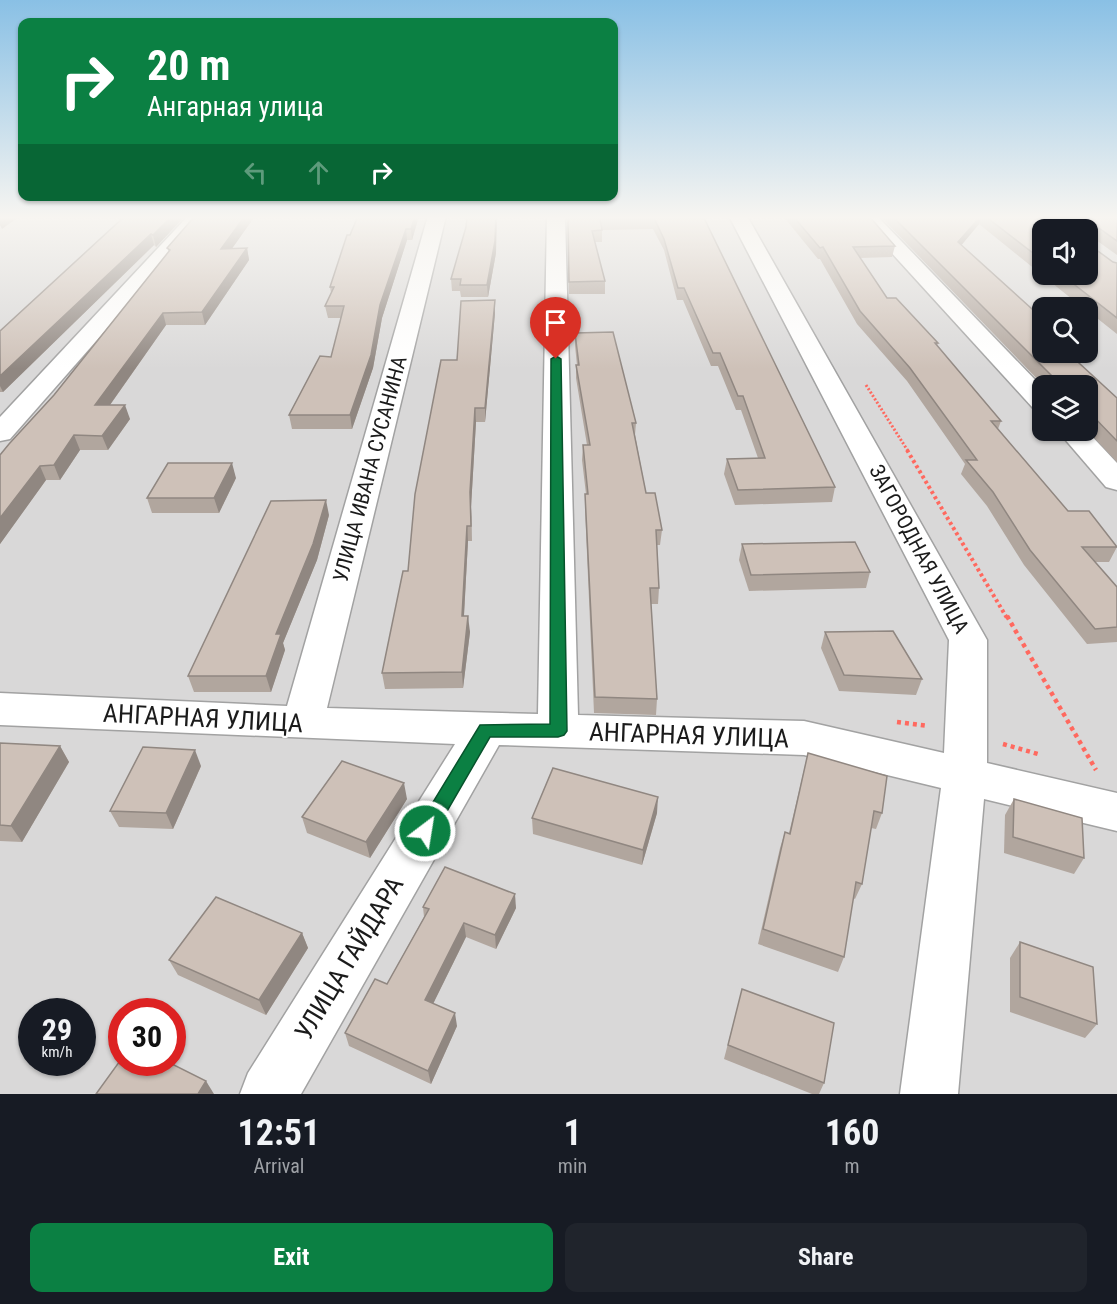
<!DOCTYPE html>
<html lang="en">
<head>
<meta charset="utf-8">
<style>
	body { margin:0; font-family:"Roboto Condensed",sans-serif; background:#20242c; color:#f1f3f6; height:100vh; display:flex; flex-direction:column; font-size:22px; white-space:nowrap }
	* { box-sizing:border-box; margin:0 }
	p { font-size:20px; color:#9ea1a6 }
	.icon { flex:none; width:33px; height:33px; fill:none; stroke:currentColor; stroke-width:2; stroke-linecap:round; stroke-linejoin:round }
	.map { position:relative; height:1094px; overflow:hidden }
	.drawer { display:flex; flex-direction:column; background:#171b24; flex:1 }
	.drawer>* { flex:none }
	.banner { position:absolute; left:18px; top:18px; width:600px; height:183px; border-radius:12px; box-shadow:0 2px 4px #0004; background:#0b8043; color:#fff; overflow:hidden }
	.buttons { position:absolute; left:1032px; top:219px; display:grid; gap:12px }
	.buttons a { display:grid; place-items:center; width:66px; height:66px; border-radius:12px; background:#171b24; box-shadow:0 2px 4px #0004; font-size:30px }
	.speed { position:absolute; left:18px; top:998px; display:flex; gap:12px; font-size:30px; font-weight:700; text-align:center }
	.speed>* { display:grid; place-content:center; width:78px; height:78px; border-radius:50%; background:#171b24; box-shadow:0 2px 4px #0004; line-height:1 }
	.speed small { font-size:15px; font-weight:400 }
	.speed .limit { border:9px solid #d22; background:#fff; color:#111 }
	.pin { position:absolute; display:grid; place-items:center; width:51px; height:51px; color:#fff; margin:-62px -26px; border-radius:50% 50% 50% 0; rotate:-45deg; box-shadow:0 0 6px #0007 }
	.pin .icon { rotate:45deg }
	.me { position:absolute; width:66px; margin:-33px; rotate:31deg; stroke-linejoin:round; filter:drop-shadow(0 0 4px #0008) }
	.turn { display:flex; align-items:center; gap:21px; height:126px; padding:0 30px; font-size:27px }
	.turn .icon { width:78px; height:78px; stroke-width:2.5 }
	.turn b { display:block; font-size:42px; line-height:51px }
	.lanes { display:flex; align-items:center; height:57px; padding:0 30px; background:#0003; justify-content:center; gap:30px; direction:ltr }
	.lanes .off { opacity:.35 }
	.eta { display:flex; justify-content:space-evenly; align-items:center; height:102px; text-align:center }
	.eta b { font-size:36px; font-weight:700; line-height:42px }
	.button { display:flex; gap:12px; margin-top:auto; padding:12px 30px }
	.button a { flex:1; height:69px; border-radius:12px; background:#0b8043; color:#fff; font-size:24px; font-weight:700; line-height:69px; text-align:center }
	.button a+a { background:#20242c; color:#f1f3f6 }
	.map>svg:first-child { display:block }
	.residential { fill:#d9d8d8; fill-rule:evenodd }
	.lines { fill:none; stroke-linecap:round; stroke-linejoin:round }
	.minor-casing { stroke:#a2a2a2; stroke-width:3 }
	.path-far2 { stroke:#ff695f; stroke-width:3; stroke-dasharray:2 2; stroke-linecap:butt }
	.path-far1 { stroke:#ff695f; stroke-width:4; stroke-dasharray:3 3; stroke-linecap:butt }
	.path { stroke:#ff695f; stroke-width:4.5; stroke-dasharray:4 4; stroke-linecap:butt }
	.minor { fill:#fff; fill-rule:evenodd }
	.wall { fill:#b1a69e; fill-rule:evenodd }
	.shaded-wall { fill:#908781 }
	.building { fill:#cec1b8; stroke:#908781; stroke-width:1.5 }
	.route { fill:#0b8043; stroke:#07532c; stroke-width:1.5 }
	.labels { text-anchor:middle; stroke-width:4.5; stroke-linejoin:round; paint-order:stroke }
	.street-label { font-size:21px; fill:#1b1b1b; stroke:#fff }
	.near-street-label { font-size:26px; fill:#1b1b1b; stroke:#fff }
</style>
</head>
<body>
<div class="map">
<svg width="1117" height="1094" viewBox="0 0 1117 1094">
	<rect width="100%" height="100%" fill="#eee8df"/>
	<path class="residential" d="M0 216H1117V1094H0ZM1042 230H1088V274H1042ZM1042 308H1088V352H1042ZM1042 386H1088V430H1042ZM32 1011H82V1062H32ZM122 1011H172V1062H122Z"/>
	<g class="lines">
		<g class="minor-casing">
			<g id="minor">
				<path d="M188 216H206L10 439 0 441V417Z"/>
				<path d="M428 216H446L327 708 538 714 547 216H565L578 715 804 721 944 753 949 640 729 216H747L987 640V763L1117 793V831L984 799 958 1094H900L941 788 804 755 499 745 301 1094H240L248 1073 455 744 0 725V693L287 706Z"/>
				<path d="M858 216H877L1042 387V410L1033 408Z"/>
				<path d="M1057 430H1086L1117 463V490L1106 487Z"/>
			</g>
		</g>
		<path class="path-far2" d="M866 385 908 451"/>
		<path class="path-far1" d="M907 450 1007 618"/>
		<g class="path">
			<path d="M1007 616 1096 770"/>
			<path d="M897 722 928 726"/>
			<path d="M1003 744 1038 754"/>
		</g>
		<use href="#minor" class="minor"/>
	</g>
	<g class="wall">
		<path d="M125 216H185L156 247 154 245 3 392H0V331Z"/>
		<path d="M255 216 232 248H247L249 260 205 325H166L110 405 130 419 108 450H80L60 480H46L0 544V455L54 395 169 252 167 248Z"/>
		<path d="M419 216 412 240H407L382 318 373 368 352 429H292L289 415 331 357 341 318H328L325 306 331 293 330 287 350 235Z"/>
		<path d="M566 216H703L835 487 832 502 735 505 724 474 727 459 758 458 741 410H736L718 366H711L683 300H677L664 250 653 229 602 230V242H595L605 281V294H569L567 216Z"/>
		<path d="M783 216H869L895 246 892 257 860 258 887 298 938 343 937 346 1001 421 998 429 1068 511 1117 547 1109 562H1095L1117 587V642L1087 644 1024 565 987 506 961 474 965 464 907 381 857 324 820 259H818Z"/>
		<path d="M880 216H1049L1055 221H1067L1060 216H1117V255L1096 240 1091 239V246L1113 262 1117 263V334L1088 311V308H1083L979 224 961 245 1042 318V352L1117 398V462L1087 430 1088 386H1044ZM1042 230 1088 274H1042Z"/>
		<path d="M496 253 488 297H461L460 291H452L451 279Z"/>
		<path d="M495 300V313L485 422H476L471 507 472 541H468L464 616 470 632 463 688 385 689 382 673 408 571 457 360Z"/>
		<path d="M575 333 636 423 635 435 646 493 662 530 660 545H657L659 588 658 604H651L657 699 656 715 594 713 585 509 586 494 582 460 583 445H587L576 378V365H577L575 346Z"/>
		<path d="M236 478 219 513H152L147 498Z"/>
		<path d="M329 515 317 560 283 643 285 650 271 692H194L188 676Z"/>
		<path d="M742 544 870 572 866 588 749 591 739 560Z"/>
		<path d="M825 632 922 679 916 695 839 691 821 648Z"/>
		<path d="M0 743 60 746 69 762 22 842 0 841Z"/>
		<path d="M808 753 882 813 876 829 871 828 862 884 855 899 853 898 844 957 838 972 758 944 780 848 785 832 789 833Z"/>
		<path d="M201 766 173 829 119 827 110 811Z"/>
		<path d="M407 799 370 858 307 833 302 817Z"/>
		<path d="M1014 799 1084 858 1074 874 1004 853 1005 815Z"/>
		<path d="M657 813 642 865 533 834 532 818Z"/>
		<path d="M423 907 516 908 496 949 466 937 433 1004 457 1026 431 1084 349 1046 345 1033 387 984 424 917Z"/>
		<path d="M302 933 308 948 266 1015 178 975 169 960Z"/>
		<path d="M1020 942 1097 1024 1085 1038 1010 1012V958Z"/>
		<path d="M742 989 824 1083 819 1094H812L724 1059Z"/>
	</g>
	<g class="shaded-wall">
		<path d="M0 216H20L2 229 0 225Z"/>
		<path d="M172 216H185L156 247 153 235Z"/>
		<path d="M245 216H255L224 260 221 249Z"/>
		<path d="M415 216H419L412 240 411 229Z"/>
		<path d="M496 216H497L496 253 488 297 487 285Z"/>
		<path d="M981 216H982L979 224 955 253 958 242Z"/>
		<path d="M406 229 407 240 382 318 373 368 352 429 350 415 380 305Z"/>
		<path d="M151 234 154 245 3 392 0 386V376Z"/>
		<path d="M247 248 249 260 205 325 202 312Z"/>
		<path d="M495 300V313L485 422V408Z"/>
		<path d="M163 313 166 325 100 419 95 405Z"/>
		<path d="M125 405 130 419 108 450 102 436Z"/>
		<path d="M475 408 476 422 471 507 472 541 470 492Z"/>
		<path d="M74 435 80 450 60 480 54 465Z"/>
		<path d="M232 463 236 478 219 513 214 498Z"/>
		<path d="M40 466 46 480 0 544V518Z"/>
		<path d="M326 500 329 515 317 560 283 643 285 650 271 692 266 676 276 634Z"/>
		<path d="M467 526 468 541 463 632 462 616Z"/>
		<path d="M468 616 470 632 463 688 462 672Z"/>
		<path d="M60 746 69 762 22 842 11 826Z"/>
		<path d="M195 750 201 766 173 829 166 813Z"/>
		<path d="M404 783 407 799 370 858 366 842Z"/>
		<path d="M658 797 657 813 642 865 643 850Z"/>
		<path d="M515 894 516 908 496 949 495 935Z"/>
		<path d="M464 923 466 937 428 1014 425 1000Z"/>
		<path d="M302 933 308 948 266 1015 259 1000Z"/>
		<path d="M455 1013 457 1026 431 1084 428 1071Z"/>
		<path d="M206 1081 214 1094H198Z"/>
	</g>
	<g class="building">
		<path d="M125 216H172L153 235 151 234 0 376V331Z"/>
		<path d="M195 216H245L221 249 247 248 202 312 163 313 95 405H125L102 436 74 435 54 465 40 466 0 518V455L9 444 54 395 170 250 167 248Z"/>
		<path d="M358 216H415L411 229H406L380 305 371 355 350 415H289L320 356 331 357 344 306H325L334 287H330L347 235H350Z"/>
		<path d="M467 216H496L495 241 487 285H460L461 279H451L466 227Z"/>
		<path d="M568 216H703L835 487 738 490 727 459 765 458 743 396H738L720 353H713L684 288H678L664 239 654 218 600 219 602 230 592 231 605 281 569 282Z"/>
		<path d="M793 216H869L895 246 853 247 887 298H896L938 343H935L1001 421H991L1068 511H1089L1117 547H1082L1117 587V627L1095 629 1030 550 993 492 966 460H977L910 368 860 311 823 247 820 248Z"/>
		<path d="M892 216H981L958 242 1042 318V321H1038L1042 325V352H1067L1117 398V441L1088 411V386H1062Z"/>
		<path d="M985 216H1049L1055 221H1080L1079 218 1077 216H1117V241L1100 229 1091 227V246L1113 262 1117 263V318L1061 274H1088V230H1042V260Z"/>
		<path d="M495 300 485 408H475L470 492 471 526H467L462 616H468L462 672 382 673 403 571H408L415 494 441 360H457L461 301Z"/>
		<path d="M613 332 636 423H632L646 493H655L662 530H656L659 588H650L657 699 595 697 585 494H588L583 445H590L576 365H579L575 333Z"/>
		<path d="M168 463H232L214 498H147Z"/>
		<path d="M326 500 313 544 276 634H281L266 676H188L271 501Z"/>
		<path d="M855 542 870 572 751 575 742 544Z"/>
		<path d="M893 631 922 679 844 675 825 632Z"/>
		<path d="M0 743 60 746 11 826 0 825Z"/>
		<path d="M143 747 195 750 166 813 110 811Z"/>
		<path d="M808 753 887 776 882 813 874 811 862 884 856 882 844 957 763 929 785 832 790 834Z"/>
		<path d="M342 761 404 783 366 842 302 817Z"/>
		<path d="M553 768 658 797 643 850 532 818Z"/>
		<path d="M1014 799 1082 818 1084 858 1013 837Z"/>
		<path d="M445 867 515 894 495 935 464 923 425 1000 455 1013 428 1071 345 1033 375 979 387 984 429 909 423 907Z"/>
		<path d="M216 897 302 933 259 1000 169 960Z"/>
		<path d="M1020 942 1093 967 1097 1024 1020 997Z"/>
		<path d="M742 989 834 1023 824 1083 728 1045Z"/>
		<path d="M122 1058V1062H168L206 1081 198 1094H96Z"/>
	</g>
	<linearGradient id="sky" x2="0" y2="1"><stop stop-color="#89c0e5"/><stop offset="0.59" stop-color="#f7f5f1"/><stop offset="1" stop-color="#f7f5f1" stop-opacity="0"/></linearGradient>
	<rect width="1117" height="369" fill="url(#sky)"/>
	<path class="route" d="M556 356 561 359 567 731 564 735 558 737H490L432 837 425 839 419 837 416 831 419 825 480 725 550 724 551 359Z"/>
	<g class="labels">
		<g class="street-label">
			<text transform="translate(370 469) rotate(-75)" y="7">УЛИЦА ИВАНА СУСАНИНА</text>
			<text transform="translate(919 549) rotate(62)" y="7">ЗАГОРОДНАЯ УЛИЦА</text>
		</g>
		<g class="near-street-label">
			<text transform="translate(203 718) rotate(3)" y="9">АНГАРНАЯ УЛИЦА</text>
			<text transform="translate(689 735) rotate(2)" y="9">АНГАРНАЯ УЛИЦА</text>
			<text transform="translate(349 958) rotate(-59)" y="9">УЛИЦА ГАЙДАРА</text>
		</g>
	</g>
</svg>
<div class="buttons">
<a><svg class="icon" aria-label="sound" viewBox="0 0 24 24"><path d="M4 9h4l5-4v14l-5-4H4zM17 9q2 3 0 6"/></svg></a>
<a><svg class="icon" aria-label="search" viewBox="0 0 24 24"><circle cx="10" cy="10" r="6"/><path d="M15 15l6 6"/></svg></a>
<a><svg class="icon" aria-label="layers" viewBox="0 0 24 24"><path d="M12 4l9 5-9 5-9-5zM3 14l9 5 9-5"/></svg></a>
</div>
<div class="speed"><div>29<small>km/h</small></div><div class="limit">30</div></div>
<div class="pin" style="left:556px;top:359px;background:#d93025"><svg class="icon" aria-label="arrive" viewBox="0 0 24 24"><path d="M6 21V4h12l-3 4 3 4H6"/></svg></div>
<svg class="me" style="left:425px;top:831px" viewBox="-20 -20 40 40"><circle r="17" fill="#0b8043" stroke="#fff" stroke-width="3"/><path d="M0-11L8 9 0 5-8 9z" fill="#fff"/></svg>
<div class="banner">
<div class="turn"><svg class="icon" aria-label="right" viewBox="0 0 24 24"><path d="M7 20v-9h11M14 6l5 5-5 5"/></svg><div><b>20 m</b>Ангарная улица</div></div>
<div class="lanes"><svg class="icon off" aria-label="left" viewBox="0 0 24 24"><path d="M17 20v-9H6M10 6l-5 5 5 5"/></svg><svg class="icon off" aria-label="ahead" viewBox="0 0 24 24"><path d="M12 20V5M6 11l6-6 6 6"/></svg><svg class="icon" aria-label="right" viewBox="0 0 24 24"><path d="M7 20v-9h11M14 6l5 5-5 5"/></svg></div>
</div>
</div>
<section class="drawer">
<div class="eta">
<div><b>12:51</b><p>Arrival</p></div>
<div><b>1</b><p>min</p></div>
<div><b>160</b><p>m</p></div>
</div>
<div class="button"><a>Exit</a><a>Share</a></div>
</section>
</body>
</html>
